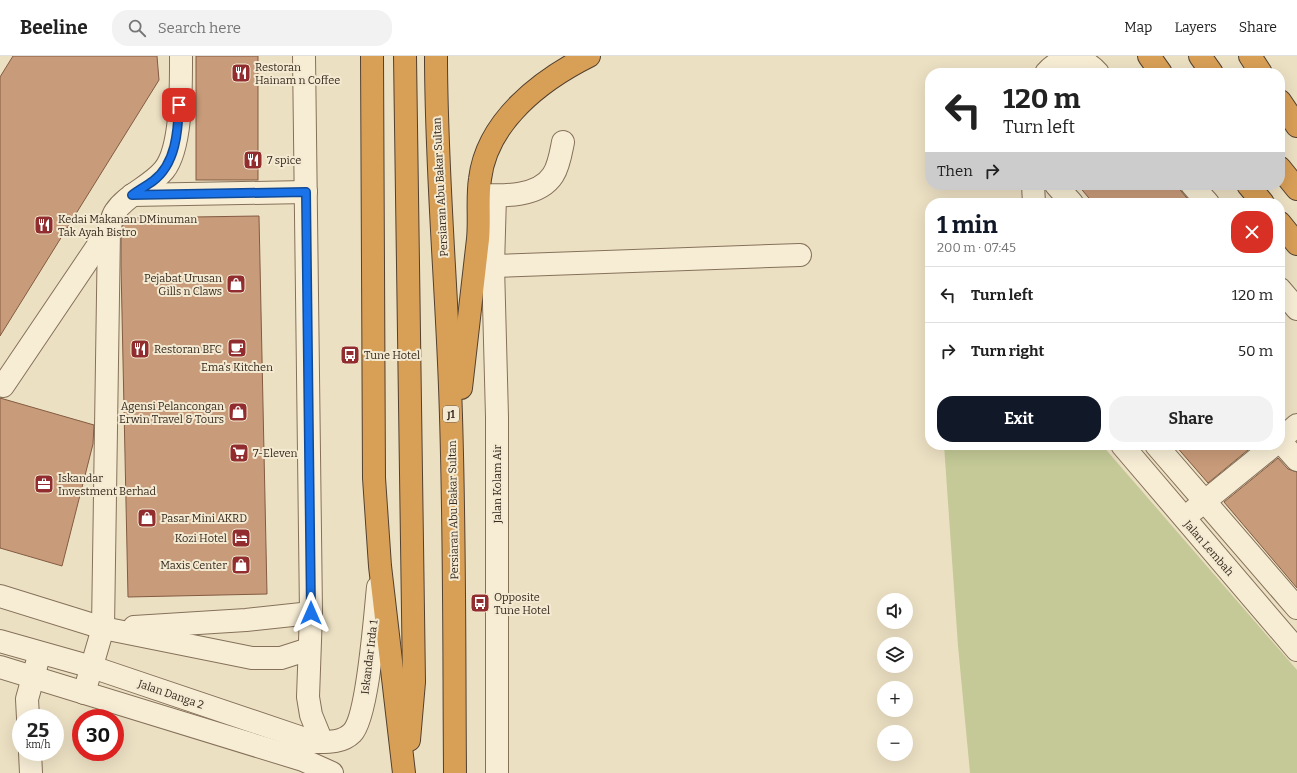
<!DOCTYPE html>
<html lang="en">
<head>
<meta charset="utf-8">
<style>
	body { margin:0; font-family:Bitter,serif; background:#f2f2f2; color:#222; height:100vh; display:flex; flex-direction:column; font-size:15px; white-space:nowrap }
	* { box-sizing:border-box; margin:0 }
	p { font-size:13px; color:#767676 }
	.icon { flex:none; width:22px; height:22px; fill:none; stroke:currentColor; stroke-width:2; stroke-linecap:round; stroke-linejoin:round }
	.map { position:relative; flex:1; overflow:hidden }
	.drawer { position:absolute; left:925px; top:142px; width:360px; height:252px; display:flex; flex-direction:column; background:#fff; border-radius:16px; box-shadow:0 4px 16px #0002 }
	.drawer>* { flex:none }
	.hud { position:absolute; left:925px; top:12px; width:360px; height:122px; border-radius:16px; box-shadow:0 4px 16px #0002; background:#fff; color:#222; overflow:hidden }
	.controls { position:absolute; left:877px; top:537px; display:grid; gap:8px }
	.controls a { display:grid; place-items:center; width:36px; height:36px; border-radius:50%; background:#fff; box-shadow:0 4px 16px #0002; font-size:20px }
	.speed { position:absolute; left:12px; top:653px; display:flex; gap:8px; font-size:20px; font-weight:700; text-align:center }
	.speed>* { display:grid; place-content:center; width:52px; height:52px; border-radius:50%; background:#fff; box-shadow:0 4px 16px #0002; line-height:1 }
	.speed small { font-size:10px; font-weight:400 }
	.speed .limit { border:6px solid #d22; background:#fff; color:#111 }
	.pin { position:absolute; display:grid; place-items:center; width:34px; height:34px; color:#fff; margin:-17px; border-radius:8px; box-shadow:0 2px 6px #0006 }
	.me { position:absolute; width:44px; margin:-22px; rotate:0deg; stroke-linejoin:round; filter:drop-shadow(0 0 3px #0008) }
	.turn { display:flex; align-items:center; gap:14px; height:84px; padding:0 12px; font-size:18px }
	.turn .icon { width:52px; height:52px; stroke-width:2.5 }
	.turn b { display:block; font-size:28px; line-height:34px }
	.then { display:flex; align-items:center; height:38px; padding:0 12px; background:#0003; gap:8px; font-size:15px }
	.round { display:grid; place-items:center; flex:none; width:42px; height:42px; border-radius:16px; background:#f2f2f2 }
	.summary { display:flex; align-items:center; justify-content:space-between; height:68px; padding:0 12px }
	h1 { font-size:24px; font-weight:700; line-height:30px; color:#111827 }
	.action { display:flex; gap:8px; margin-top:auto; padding:8px 12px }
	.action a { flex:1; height:46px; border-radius:16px; background:#111827; color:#fff; font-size:16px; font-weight:700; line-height:46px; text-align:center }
	.action a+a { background:#f2f2f2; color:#222 }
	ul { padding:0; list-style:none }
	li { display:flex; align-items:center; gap:12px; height:56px; padding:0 12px; border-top:1px solid #e0e0e0 }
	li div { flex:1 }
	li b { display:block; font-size:15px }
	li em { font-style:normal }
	header { display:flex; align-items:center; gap:24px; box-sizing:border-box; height:56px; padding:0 20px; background:#fff; border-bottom:1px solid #e0e0e0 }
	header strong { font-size:19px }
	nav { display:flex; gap:22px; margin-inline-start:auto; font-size:14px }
	.search { width:280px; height:36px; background:#f2f2f2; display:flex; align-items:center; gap:10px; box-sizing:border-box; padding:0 14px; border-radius:16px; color:#767676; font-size:15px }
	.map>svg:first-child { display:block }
	.green { fill:#c4c997 }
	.building { fill:#c89b7a; stroke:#835b41 }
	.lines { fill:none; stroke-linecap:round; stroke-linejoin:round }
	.minor-casing { stroke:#85715a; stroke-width:24 }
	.highway-casing { stroke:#53402f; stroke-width:24 }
	.minor { stroke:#f7edd5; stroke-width:22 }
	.highway { stroke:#d89f57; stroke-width:22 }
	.route-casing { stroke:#114b97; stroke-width:10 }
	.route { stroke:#1a73e8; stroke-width:7 }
	.labels { text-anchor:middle; stroke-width:4; stroke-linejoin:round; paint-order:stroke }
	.shield { fill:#f4ead2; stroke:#6f6354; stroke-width:1 }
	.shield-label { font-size:10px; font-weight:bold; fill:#36291e }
	.poi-label { font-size:11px; fill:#36291e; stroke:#f4ead2; text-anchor:start }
	.street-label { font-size:11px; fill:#36291e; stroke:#f4ead2 }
</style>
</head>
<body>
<header>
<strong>Beeline</strong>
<div class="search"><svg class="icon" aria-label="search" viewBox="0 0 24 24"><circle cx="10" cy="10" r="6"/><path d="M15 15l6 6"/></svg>Search here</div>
<nav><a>Map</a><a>Layers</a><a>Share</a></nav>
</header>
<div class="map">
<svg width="1297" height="717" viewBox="0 0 1297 717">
	<rect width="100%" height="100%" fill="#ece0c3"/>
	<path class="green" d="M944 389H1102L1297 614V717H970L958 590Z"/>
	<g class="building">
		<path d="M13 0H157L159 24 0 280V21Z"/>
		<rect x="196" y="0" width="62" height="124"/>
		<path d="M1078 129H1176L1191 147H1093Z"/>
		<path d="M259 160 267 538 128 541 121 210V175L124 166 127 162Z"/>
		<path d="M0 342 94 369 93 388 62 510 0 492Z"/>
		<path d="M1175 389H1254L1208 427Z"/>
		<path d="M1278 402 1288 413 1297 416V532L1224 446Z"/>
	</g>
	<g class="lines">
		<g class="minor-casing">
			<g id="minor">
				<path d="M304 0 311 557 308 641 311 659 322 686"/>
				<path d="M1046 17C1060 0 1084 0 1098 17"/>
				<path d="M1033 129 1034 147"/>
				<path d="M1056 129 1072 147"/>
				<path d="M1192 129 1208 147"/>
				<path d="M132 139 306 136"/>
				<path d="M481 139C504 140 539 141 553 119 559 110 561 96 563 86"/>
				<path d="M495 140 493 210 497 361V717"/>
				<path d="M493 210 800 199"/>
				<path d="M1280 233 1297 253"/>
				<path d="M3 330 109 173"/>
				<path d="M1280 384 1297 369"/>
				<path d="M1280 385 1297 404"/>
				<path d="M1122 389 1297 594"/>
				<path d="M1156 389 1297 552"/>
				<path d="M1194 454 1274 389"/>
				<path d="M0 540 103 572 252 602H281L309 593"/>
				<path d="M134 571 246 564 311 557"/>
				<path d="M0 585 92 611 314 686C327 686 342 687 352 677 368 661 375 559 378 531"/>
				<path d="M0 611 303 704 332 717"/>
				<path d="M84 637 103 572 109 173C111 168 112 160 115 156 127 138 150 131 164 114 182 92 181 29 181 0"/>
				<path d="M28 662 27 643 37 607"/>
				<path d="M30 696 31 717"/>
			</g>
		</g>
		<g class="highway-casing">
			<g id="highway">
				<path d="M372 0 374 422 380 510 404 717"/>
				<path d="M405 0 414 626 409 684"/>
				<path d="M436 0C436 111 446 221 450 331 455 460 454 588 455 717"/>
				<path d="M1149 0 1161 17"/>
				<path d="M1200 0 1212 17"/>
				<path d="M1250 0 1261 17"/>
				<path d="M1280 45 1297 70"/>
				<path d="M1280 112 1297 133"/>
				<path d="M1248 129 1263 147"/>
				<path d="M1280 167 1297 188"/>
				<path d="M461 332C467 282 472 233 478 183 480 163 477 143 480 123 487 65 541 24 589 0"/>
			</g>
		</g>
		<use href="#minor" class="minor"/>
		<use href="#highway" class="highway"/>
	</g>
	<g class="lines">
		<g class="route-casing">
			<path id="route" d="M179 49C178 75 176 108 153 125 146 130 139 134 132 139L306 136 311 557"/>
		</g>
		<use href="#route" class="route"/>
	</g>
	<defs>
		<g id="restaurant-square" transform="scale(1)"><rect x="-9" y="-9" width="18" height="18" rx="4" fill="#912d2e" stroke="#f4ead2"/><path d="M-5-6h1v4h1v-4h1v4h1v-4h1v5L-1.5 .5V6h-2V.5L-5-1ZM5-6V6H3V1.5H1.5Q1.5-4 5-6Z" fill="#fff"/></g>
		<g id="shop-square" transform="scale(1)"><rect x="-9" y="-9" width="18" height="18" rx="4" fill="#912d2e" stroke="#f4ead2"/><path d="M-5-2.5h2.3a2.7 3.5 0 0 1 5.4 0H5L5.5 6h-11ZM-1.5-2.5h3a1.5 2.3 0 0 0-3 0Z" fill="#fff"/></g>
		<g id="cafe-square" transform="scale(1)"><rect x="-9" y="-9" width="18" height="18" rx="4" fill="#912d2e" stroke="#f4ead2"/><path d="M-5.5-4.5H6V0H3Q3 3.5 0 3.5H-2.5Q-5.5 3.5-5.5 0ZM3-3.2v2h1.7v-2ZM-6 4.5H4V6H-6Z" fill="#fff"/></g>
		<g id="bus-square" transform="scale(1)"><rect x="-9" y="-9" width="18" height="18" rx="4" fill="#912d2e" stroke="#f4ead2"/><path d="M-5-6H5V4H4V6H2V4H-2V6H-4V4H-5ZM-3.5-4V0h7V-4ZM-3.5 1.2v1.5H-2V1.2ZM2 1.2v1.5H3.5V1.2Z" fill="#fff"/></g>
		<g id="supermarket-square" transform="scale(1)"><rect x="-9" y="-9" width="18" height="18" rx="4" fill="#912d2e" stroke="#f4ead2"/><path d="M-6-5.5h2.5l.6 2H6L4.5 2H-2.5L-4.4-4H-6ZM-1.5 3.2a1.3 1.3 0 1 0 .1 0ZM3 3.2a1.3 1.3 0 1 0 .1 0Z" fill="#fff"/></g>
		<g id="office-square" transform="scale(1)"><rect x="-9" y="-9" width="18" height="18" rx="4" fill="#912d2e" stroke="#f4ead2"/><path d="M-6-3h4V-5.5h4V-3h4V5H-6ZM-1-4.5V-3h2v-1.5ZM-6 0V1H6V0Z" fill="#fff"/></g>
		<g id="hotel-square" transform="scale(1)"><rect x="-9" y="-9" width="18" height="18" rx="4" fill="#912d2e" stroke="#f4ead2"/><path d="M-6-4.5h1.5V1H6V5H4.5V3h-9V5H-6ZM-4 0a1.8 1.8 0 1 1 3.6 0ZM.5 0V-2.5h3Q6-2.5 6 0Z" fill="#fff"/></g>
	</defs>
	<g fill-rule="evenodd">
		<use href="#restaurant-square" x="241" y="17"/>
		<use href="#restaurant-square" x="253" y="104"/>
		<use href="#restaurant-square" x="44" y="169"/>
		<use href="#shop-square" x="236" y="228"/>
		<use href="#cafe-square" x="237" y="292"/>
		<use href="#restaurant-square" x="140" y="293"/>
		<use href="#bus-square" x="350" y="299"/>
		<use href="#shop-square" x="238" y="356"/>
		<use href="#supermarket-square" x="239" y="397"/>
		<use href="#office-square" x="44" y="428"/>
		<use href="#shop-square" x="147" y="462"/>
		<use href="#hotel-square" x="241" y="482"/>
		<use href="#shop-square" x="241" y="509"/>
		<use href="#bus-square" x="480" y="547"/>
	</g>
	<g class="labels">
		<rect class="shield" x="443" y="350" width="16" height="16" rx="3"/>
		<g class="shield-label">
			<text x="451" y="362">J1</text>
		</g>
		<g class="poi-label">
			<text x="255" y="15">Restoran<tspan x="255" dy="13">Hainam n Coffee</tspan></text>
			<text x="267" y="108">7 spice</text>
			<text x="58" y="167">Kedai Makanan DMinuman<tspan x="58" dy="13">Tak Ayah Bistro</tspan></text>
			<text x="222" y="226" text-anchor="end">Pejabat Urusan<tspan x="222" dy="13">Gills n Claws</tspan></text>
			<text x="154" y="297">Restoran BFC</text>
			<text x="364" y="303">Tune Hotel</text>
			<text x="237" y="315" text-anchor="middle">Ema's Kitchen</text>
			<text x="224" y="354" text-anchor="end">Agensi Pelancongan<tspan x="224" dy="13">Erwin Travel &amp; Tours</tspan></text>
			<text x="253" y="401">7-Eleven</text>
			<text x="58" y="426">Iskandar<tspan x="58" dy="13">Investment Berhad</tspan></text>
			<text x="161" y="466">Pasar Mini AKRD</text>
			<text x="227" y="486" text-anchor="end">Kozi Hotel</text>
			<text x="227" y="513" text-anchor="end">Maxis Center</text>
			<text x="494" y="545">Opposite<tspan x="494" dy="13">Tune Hotel</tspan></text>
		</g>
		<g class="street-label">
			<text transform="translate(440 131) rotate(-93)" y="4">Persiaran Abu Bakar Sultan</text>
			<text transform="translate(497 428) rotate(-90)" y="4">Jalan Kolam Air</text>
			<text transform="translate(453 454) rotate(-91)" y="4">Persiaran Abu Bakar Sultan</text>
			<text transform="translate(1209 492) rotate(49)" y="4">Jalan Lembah</text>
			<text transform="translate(369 601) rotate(-83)" y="4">Iskandar Irda 1</text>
			<text transform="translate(171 638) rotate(19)" y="4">Jalan Danga 2</text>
		</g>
	</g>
</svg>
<div class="controls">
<a><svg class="icon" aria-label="sound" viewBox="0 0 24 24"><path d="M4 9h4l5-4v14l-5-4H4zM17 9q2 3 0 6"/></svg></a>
<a><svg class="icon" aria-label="layers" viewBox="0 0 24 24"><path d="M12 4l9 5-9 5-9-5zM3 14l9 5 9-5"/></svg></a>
<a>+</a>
<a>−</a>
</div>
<div class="speed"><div>25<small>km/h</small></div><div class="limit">30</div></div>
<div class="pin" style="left:179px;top:49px;background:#d93025"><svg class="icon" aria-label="arrive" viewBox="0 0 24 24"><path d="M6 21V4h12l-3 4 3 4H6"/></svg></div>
<svg class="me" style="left:311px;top:557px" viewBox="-20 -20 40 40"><path d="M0-17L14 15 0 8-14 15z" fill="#1a73e8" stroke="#fff" stroke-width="4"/></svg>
<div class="hud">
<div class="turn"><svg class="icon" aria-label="left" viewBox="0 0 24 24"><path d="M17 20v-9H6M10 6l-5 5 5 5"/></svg><div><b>120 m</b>Turn left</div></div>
<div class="then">Then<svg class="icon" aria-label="right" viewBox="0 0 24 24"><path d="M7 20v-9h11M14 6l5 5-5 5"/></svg></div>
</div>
<section class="drawer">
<div class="summary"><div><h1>1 min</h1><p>200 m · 07:45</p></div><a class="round" style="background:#d93025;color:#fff"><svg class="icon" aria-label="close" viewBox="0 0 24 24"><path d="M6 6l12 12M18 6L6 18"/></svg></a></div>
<ul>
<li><svg class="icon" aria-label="left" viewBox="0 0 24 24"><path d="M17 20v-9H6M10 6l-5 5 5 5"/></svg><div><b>Turn left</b></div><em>120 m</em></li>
<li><svg class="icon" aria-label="right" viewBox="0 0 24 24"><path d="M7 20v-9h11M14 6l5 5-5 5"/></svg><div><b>Turn right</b></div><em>50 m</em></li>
</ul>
<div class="action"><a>Exit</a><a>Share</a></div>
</section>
</div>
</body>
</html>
